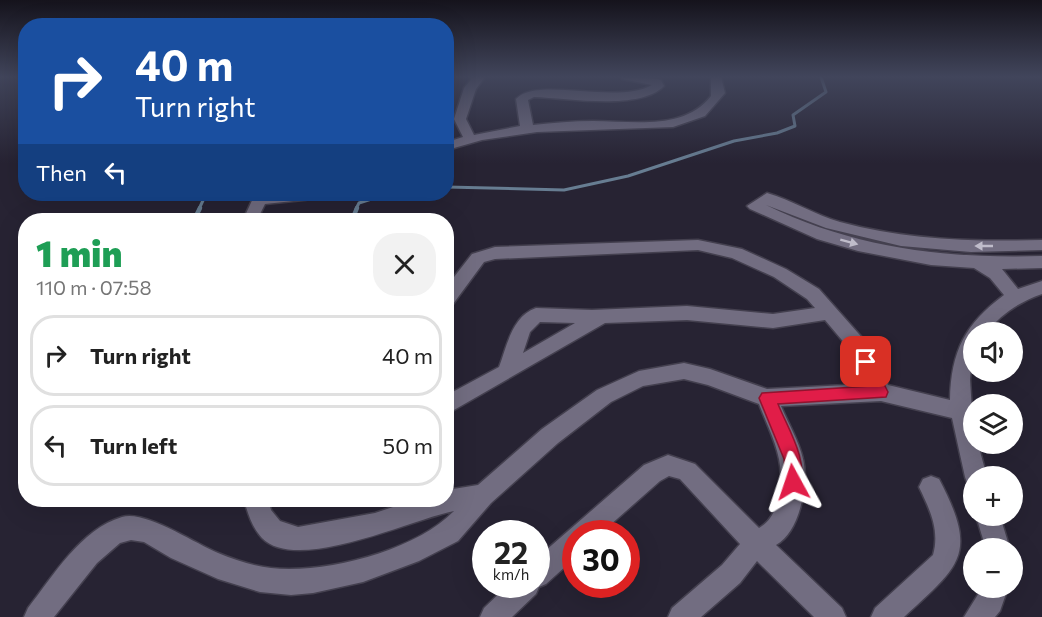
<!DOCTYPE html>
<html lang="en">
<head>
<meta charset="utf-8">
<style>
	body { margin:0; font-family:Commissioner,sans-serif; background:#f2f2f2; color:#222; height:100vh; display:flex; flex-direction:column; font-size:22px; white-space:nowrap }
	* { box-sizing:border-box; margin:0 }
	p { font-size:20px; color:#767676 }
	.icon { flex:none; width:33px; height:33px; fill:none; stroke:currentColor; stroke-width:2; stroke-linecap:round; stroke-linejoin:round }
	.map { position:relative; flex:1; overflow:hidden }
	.sheet { position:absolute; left:18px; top:213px; width:436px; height:294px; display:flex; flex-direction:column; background:#fff; border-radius:24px; box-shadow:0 6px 24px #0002 }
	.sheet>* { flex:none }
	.top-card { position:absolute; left:18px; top:18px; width:436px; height:183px; border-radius:24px; box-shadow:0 6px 24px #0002; background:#1a4fa0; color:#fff; overflow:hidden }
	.tools { position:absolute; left:963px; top:322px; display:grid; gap:12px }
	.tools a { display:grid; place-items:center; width:60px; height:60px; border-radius:50%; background:#fff; box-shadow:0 6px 24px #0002; font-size:30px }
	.speed { position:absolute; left:472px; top:520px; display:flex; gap:12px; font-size:30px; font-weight:700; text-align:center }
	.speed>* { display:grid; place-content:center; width:78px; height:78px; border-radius:50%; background:#fff; box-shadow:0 6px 24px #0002; line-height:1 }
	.speed small { font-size:15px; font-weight:400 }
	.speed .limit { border:9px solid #d22; background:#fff; color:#111 }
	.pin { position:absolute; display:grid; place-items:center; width:51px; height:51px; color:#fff; margin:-26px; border-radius:12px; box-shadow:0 3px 9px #0006 }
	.me { position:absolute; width:66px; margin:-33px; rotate:355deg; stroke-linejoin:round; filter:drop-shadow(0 0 4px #0008) }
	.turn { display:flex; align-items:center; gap:21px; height:126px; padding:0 18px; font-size:27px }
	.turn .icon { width:78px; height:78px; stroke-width:2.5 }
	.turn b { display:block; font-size:42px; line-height:51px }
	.then { display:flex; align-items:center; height:57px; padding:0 18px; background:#0003; gap:12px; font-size:22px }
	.round { display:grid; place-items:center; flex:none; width:63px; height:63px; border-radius:24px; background:#f2f2f2 }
	.head { display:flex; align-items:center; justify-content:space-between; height:102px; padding:0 18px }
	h1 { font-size:36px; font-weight:800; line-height:45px; color:#1e9e55 }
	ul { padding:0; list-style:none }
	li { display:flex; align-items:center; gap:18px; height:81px; margin:0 12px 9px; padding:0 6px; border:3px solid #e0e0e0; border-radius:24px }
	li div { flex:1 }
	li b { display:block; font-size:22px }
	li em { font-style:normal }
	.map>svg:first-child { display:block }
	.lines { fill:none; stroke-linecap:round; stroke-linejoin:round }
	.stream-far1 { stroke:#677d92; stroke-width:3 }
	.stream { stroke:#677d92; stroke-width:4.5 }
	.minor-casing { stroke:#44404f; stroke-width:3 }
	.minor { fill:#726d81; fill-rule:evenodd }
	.oneway { fill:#bfbcca }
	.route { fill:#e11d48; stroke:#92132f; stroke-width:1.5 }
</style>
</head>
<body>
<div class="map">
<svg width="1042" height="617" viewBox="0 0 1042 617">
	<rect width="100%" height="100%" fill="#272333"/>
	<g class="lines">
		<g class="stream-far1">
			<path d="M26 145 21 169 26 182"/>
			<path d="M447 187 564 190 628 176 734 141 777 133 795 126 793 115 826 92 821 77"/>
			<path d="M199 209 206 194"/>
			<path d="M356 209 359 203 387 194"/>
		</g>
		<g class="stream">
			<path d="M194 220 200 208"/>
			<path d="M352 220 357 208"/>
		</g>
		<g class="minor-casing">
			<g id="minor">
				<path d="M473 77H485L476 89 466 119 474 135 520 126 516 99C537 76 616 105 652 85L622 79 621 77 657 79 661 80 664 86C640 111 567 98 534 97L528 100 533 125C553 123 573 121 593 121 633 121 684 131 711 96V77H721L725 93 705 116 673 127 537 132 482 140 447 150V142L463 137 454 119 464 88Z"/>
				<path d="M767 193C792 200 815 215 840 222 906 240 974 242 1042 240V250L971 252 901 246 826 228 766 205C854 248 945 259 1042 256V268L1002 269 1018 289 1042 281V294C1019 302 1001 314 986 333H974L970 379 974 444H978L987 477H974V487L968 485 965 477 952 418 881 401 781 406C788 423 799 441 803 459 809 483 800 532 776 545L842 608 846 617H814L757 561 740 583 701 617H668L672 608 722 565 740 544 680 479 669 476 660 481 600 534H576V557L546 584 539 587 536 594 512 617H480L484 608 508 585H537V558L644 465 668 455 695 464 759 528C771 521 775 511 778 498 787 461 772 438 759 404L708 385 684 379 643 386 611 402 558 443 491 503 458 541 419 561 363 582 313 593 291 595 260 592 218 579 171 558 144 542 131 540 120 543 97 563 54 617H24L28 608C53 576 81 529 122 517 145 510 194 543 218 553 235 560 253 566 271 568 325 574 415 551 454 511 412 519 297 574 262 538 252 527 248 514 244 500H268L271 510 280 521 298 527 375 513 414 500H447V490L478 485 542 429 597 390 639 371 684 363 710 369 767 389 867 384 852 352 825 320 773 328 687 320 605 323 447 414V395L499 367C507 346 512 316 536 308L592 310 687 306 773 314 815 308 807 299 774 277 732 258 698 250 495 259 484 262 453 304 447 305V286L472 254 495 247 698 240 742 249 786 269 819 289 866 342 888 385 950 400C951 351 965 324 1004 295L990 278 974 268 931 265 858 251 817 239 750 209 747 206ZM540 322 575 323 523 353 530 332Z"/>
				<path d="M255 194H329L322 198 265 204 257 220H243Z"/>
				<path d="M931 476 939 479C979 555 960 565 904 617H871L875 608 933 555C940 530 930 510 919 487L923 479Z"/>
				<path d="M976 516H1000L1010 549H986Z"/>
				<path d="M982 588H1008L1000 611 995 617H964Z"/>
			</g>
		</g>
		<use href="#minor" class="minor"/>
	</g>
	<defs><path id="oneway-solid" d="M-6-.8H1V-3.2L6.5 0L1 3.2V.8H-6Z" transform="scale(1.5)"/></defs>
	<g class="oneway">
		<use href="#oneway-solid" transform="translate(849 242) rotate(15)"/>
		<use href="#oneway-solid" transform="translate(984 246) rotate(-180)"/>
	</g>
	<linearGradient id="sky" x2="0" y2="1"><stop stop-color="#15131c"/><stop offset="0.47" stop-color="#41455b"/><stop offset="1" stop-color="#41455b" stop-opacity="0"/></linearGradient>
	<rect width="1042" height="163" fill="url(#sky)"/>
	<path class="route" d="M866 356 871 358 888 392 886 397 778 404C787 427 810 462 799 488L793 490 787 488 784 459 759 398 762 393 870 386 859 362Z"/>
</svg>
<div class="tools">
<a><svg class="icon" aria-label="sound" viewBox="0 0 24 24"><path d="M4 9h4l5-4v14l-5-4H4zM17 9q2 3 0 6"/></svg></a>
<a><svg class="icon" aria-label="layers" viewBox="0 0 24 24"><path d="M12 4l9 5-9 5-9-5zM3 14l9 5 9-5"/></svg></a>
<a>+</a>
<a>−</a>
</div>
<div class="speed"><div>22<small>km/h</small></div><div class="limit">30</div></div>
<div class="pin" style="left:866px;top:362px;background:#d93025"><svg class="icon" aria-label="arrive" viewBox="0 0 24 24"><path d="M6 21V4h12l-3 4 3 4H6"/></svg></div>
<svg class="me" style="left:793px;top:482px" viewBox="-20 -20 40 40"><path d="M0-17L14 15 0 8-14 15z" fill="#e11d48" stroke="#fff" stroke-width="4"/></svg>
<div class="top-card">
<div class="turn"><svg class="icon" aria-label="right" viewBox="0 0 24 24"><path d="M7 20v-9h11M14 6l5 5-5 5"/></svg><div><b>40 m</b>Turn right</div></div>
<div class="then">Then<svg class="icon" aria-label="left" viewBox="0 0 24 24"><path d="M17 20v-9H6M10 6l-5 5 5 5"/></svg></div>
</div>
<section class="sheet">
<div class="head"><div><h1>1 min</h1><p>110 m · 07:58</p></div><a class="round"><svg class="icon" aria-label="close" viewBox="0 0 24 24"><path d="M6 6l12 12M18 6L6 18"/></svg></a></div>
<ul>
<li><svg class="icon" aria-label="right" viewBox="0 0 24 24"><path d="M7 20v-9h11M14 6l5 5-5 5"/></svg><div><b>Turn right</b></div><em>40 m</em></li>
<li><svg class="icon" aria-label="left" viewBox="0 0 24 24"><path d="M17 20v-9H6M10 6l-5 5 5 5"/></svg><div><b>Turn left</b></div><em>50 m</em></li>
</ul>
</section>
</div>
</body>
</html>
